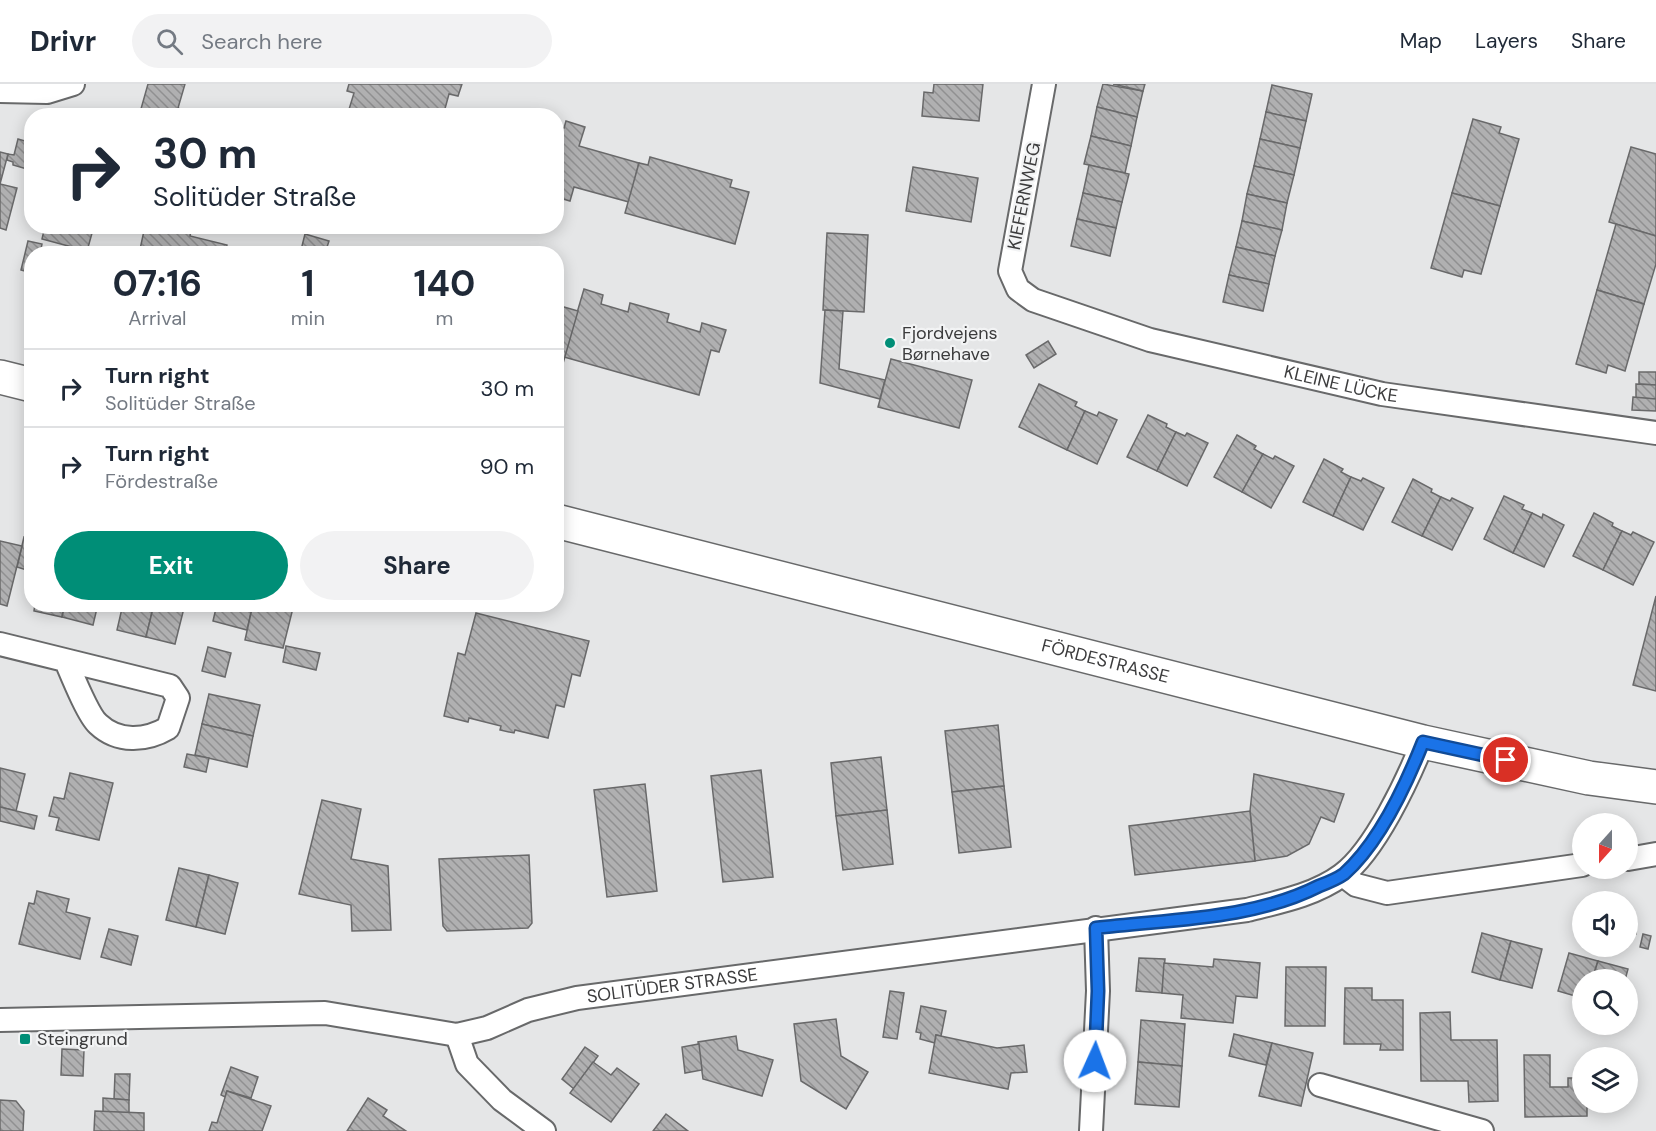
<!DOCTYPE html>
<html lang="en">
<head>
<meta charset="utf-8">
<style>
	body { margin:0; font-family:"DM Sans",sans-serif; background:#f2f2f3; color:#1f2937; height:100vh; display:flex; flex-direction:column; font-size:22px; white-space:nowrap }
	* { box-sizing:border-box; margin:0 }
	p { font-size:20px; color:#747a83 }
	.icon { flex:none; width:33px; height:33px; fill:none; stroke:currentColor; stroke-width:2; stroke-linecap:round; stroke-linejoin:round }
	.map { position:relative; flex:1; overflow:hidden }
	.panel { position:absolute; left:24px; top:162px; width:540px; height:366px; display:flex; flex-direction:column; background:#fff; border-radius:24px; box-shadow:0 3px 15px #0003 }
	.panel>* { flex:none }
	.top-card { position:absolute; left:24px; top:24px; width:540px; height:126px; border-radius:24px; box-shadow:0 3px 15px #0003; background:#fff; color:#1f2937; overflow:hidden }
	.needle { width:39px; rotate:201deg }
	.controls { position:absolute; left:1572px; top:729px; display:grid; gap:12px }
	.controls a { display:grid; place-items:center; width:66px; height:66px; border-radius:50%; background:#fff; box-shadow:0 3px 15px #0003; font-size:30px }
	.pin { position:absolute; display:grid; place-items:center; width:51px; height:51px; color:#fff; margin:-26px; border:3px solid #fff; border-radius:50%; box-shadow:0 2px 6px #0007 }
	.me { position:absolute; width:66px; margin:-33px; rotate:2deg; stroke-linejoin:round; filter:drop-shadow(0 0 4px #0008) }
	.turn { display:flex; align-items:center; gap:21px; height:126px; padding:0 30px; font-size:27px }
	.turn .icon { width:78px; height:78px; stroke-width:2.5 }
	.turn b { display:block; font-size:42px; line-height:51px }
	.eta { display:flex; justify-content:space-evenly; align-items:center; height:102px; text-align:center }
	.eta b { font-size:36px; font-weight:700; line-height:42px }
	.action { display:flex; gap:12px; margin-top:auto; padding:12px 30px }
	.action a { flex:1; height:69px; border-radius:36px; background:#008e77; color:#fff; font-size:24px; font-weight:700; line-height:69px; text-align:center }
	.action a+a { background:#f2f2f3; color:#1f2937 }
	ul { padding:0; list-style:none }
	li { display:flex; align-items:center; gap:18px; height:78px; padding:0 30px; border-top:2px solid #e0e1e3 }
	li div { flex:1 }
	li b { display:block; font-size:22px }
	li em { font-style:normal }
	header { display:flex; align-items:center; gap:36px; box-sizing:border-box; height:84px; padding:0 30px; background:#fff; border-bottom:2px solid #e0e1e3 }
	header strong { font-size:28px }
	nav { display:flex; gap:33px; margin-inline-start:auto; font-size:21px }
	.search { width:420px; height:54px; background:#f2f2f3; display:flex; align-items:center; gap:15px; box-sizing:border-box; padding:0 21px; border-radius:33px; color:#747a83; font-size:22px }
	.map>svg:first-child { display:block }
	.building { fill:url(#building-back-hatch); stroke:#69696a; stroke-width:1.5 }
	.lines { fill:none; stroke-linecap:round; stroke-linejoin:round }
	.minor-casing { stroke:#68696a; stroke-width:26 }
	.secondary-casing { stroke:#68696a; stroke-width:36 }
	.minor { stroke:#fff; stroke-width:22 }
	.secondary { stroke:#fff; stroke-width:33 }
	.route-casing { stroke:#114b97; stroke-width:15 }
	.route { stroke:#1a73e8; stroke-width:10 }
	.poi-dot { fill:#008e77; stroke:#f2f3f4; stroke-width:2 }
	.labels { text-anchor:middle; stroke-width:4.5; stroke-linejoin:round; paint-order:stroke }
	.street-label { font-size:18px; fill:#3c3c3d; stroke:#f2f3f4 }
	.poi-label { font-size:18px; fill:#3c3c3d; stroke:#f2f3f4; text-anchor:start }
</style>
</head>
<body>
<header>
<strong>Drivr</strong>
<div class="search"><svg class="icon" aria-label="search" viewBox="0 0 24 24"><circle cx="10" cy="10" r="6"/><path d="M15 15l6 6"/></svg>Search here</div>
<nav><a>Map</a><a>Layers</a><a>Share</a></nav>
</header>
<div class="map">
<svg width="1656" height="1047" viewBox="0 0 1656 1047">
	<defs>
		<pattern id="building-back-hatch" width="6" height="6" patternUnits="userSpaceOnUse" patternTransform="scale(1.5)"><rect width="6" height="6" fill="#b0b0b1"/><path d="M-1 5l2 2M0 0l6 6M5-1l2 2" fill="none" stroke="#909091"/></pattern>
	</defs>
	<rect width="100%" height="100%" fill="#e5e6e7"/>
	<g class="building">
		<path d="M148 0H185L178 24 198 32H139Z"/>
		<path d="M349 0H462L458 12 449 10 443 32H347L354 9 347 7Z"/>
		<path d="M934 0H983L979 37 922 32 924 8 933 9Z"/>
		<path d="M1103 0 1143 7 1137 33 1097 23Z"/>
		<path d="M1113 0H1145L1143 7Z"/>
		<path d="M1272 1 1312 10 1306 37 1266 28Z"/>
		<path d="M1097 23 1137 33 1131 62 1091 52Z"/>
		<path d="M1266 28 1306 37 1300 64 1260 55Z"/>
		<path d="M1473 35 1501 43 1499 49 1519 55 1500 122 1452 109Z"/>
		<path d="M566 37 585 43 579 62 639 79 629 118 574 103 570 117 556 113V42L564 44Z"/>
		<path d="M1091 52 1131 62 1125 89 1084 80Z"/>
		<path d="M18 55 32 59V96L25 94 27 85 13 81V78L7 76 8 70 14 71Z"/>
		<path d="M1260 55 1300 64 1294 91 1254 82Z"/>
		<path d="M1631 63 1656 70V152L1609 138Z"/>
		<path d="M0 68 8 70 0 100 17 104 6 146 0 144Z"/>
		<path d="M650 73 732 96 730 103 749 108 735 160 625 129 639 79 648 81Z"/>
		<path d="M1089 81 1129 90 1122 118 1083 109Z"/>
		<path d="M1254 82 1294 91 1287 119 1247 110Z"/>
		<path d="M913 83 978 94 971 138 906 127Z"/>
		<path d="M1083 109 1122 118 1116 144 1077 135Z"/>
		<path d="M1452 109 1500 122 1481 190 1464 186 1462 193 1431 184Z"/>
		<path d="M1247 110 1287 119 1282 146 1242 137Z"/>
		<path d="M1077 135 1116 144 1110 172 1071 162Z"/>
		<path d="M1242 137 1282 146 1275 172 1236 163Z"/>
		<path d="M1616 140 1656 152V180L1644 220 1597 206Z"/>
		<path d="M45 142H94L87 167 42 155Z"/>
		<path d="M145 142H192L190 152 227 161 225 170H139Z"/>
		<path d="M827 149 868 151 864 228 823 226Z"/>
		<path d="M305 150 329 157 326 166 338 170H300Z"/>
		<path d="M28 157 42 160 40 170H32V189L21 186Z"/>
		<path d="M1236 163 1275 172 1269 200 1229 191Z"/>
		<path d="M355 164 374 170H353Z"/>
		<path d="M1229 191 1269 200 1263 227 1223 218Z"/>
		<path d="M584 205 603 211 601 220 628 228 630 219 669 230 667 238 700 248 702 239 726 246 719 268 711 266 699 311 564 273Z"/>
		<path d="M1597 206 1644 220 1625 287 1608 281 1606 289 1576 280Z"/>
		<path d="M557 221 578 227 558 297H556Z"/>
		<path d="M825 226 843 227 839 285 885 296 880 315 820 299Z"/>
		<path d="M1048 257 1056 270 1034 284 1026 271Z"/>
		<path d="M891 275 972 296 959 344 878 323Z"/>
		<path d="M1639 288H1656V301L1639 300Z"/>
		<path d="M1039 300 1077 318 1075 322 1085 327 1067 366 1019 343Z"/>
		<path d="M1636 300 1656 301V315L1636 314Z"/>
		<path d="M1633 313 1656 315V327L1632 326Z"/>
		<path d="M1085 327 1097 332 1099 328 1117 336 1097 380 1067 366Z"/>
		<path d="M1148 331 1167 340 1166 343 1176 348 1157 387 1127 373Z"/>
		<path d="M1176 348 1185 352 1187 349 1208 359 1187 402 1157 387Z"/>
		<path d="M1237 351 1256 362 1254 365 1263 370 1242 408 1214 393Z"/>
		<path d="M1263 370 1273 375 1275 372 1294 382 1271 424 1242 408Z"/>
		<path d="M1324 375 1343 385 1341 388 1351 393 1333 432 1303 418Z"/>
		<path d="M1351 393 1361 397 1363 394 1384 404 1363 446 1333 432Z"/>
		<path d="M1413 395 1432 405 1431 408 1441 413 1422 452 1392 438Z"/>
		<path d="M1504 412 1524 421 1522 425 1532 429 1513 469 1484 455Z"/>
		<path d="M1441 413 1450 417 1452 414 1473 424 1452 466 1422 452Z"/>
		<path d="M1532 429 1542 434 1543 430 1564 441 1544 483 1513 469Z"/>
		<path d="M1594 429 1613 439 1612 442 1622 447 1603 486 1573 472Z"/>
		<path d="M1622 447 1631 451 1633 448 1654 458 1633 501 1603 486Z"/>
		<path d="M24 453 32 455 30 487 17 483Z"/>
		<path d="M0 457 22 462 7 522 0 520Z"/>
		<path d="M1656 512V607L1633 601Z"/>
		<path d="M35 520H65L62 533 34 527Z"/>
		<path d="M65 520H98L93 541 62 533Z"/>
		<path d="M123 520H154L146 553 117 546Z"/>
		<path d="M154 520H185L175 560 146 553Z"/>
		<path d="M217 520H253L247 546 213 537Z"/>
		<path d="M253 520H294L283 564 245 556Z"/>
		<path d="M476 529 589 557 580 592 572 590 564 623 556 621 548 654 515 646 514 649 500 646 501 642 469 634 468 638 444 632 458 569 465 571Z"/>
		<path d="M286 562 320 569 316 586 283 578Z"/>
		<path d="M208 563 231 569 225 593 202 587Z"/>
		<path d="M209 610 260 621 253 652 202 640Z"/>
		<path d="M202 640 253 652 247 683 195 671Z"/>
		<path d="M998 641 1004 702 952 708 945 647Z"/>
		<path d="M187 670 209 674 206 688 184 683Z"/>
		<path d="M881 673 887 726 836 732 831 679Z"/>
		<path d="M0 684 25 690 16 727 0 723Z"/>
		<path d="M761 686 773 793 723 798 711 692Z"/>
		<path d="M70 689 113 699 99 756 56 746 59 734 49 732 54 713 64 715Z"/>
		<path d="M1254 690 1344 710 1334 738 1321 733 1309 760 1287 772 1255 777 1250 727Z"/>
		<path d="M645 700 657 807 607 813 594 706Z"/>
		<path d="M1004 702 1011 763 959 769 952 708Z"/>
		<path d="M322 716 361 725 351 775 388 782 391 846 352 847 351 821 299 810Z"/>
		<path d="M0 723 37 732 34 745 0 737Z"/>
		<path d="M887 726 893 780 843 786 836 732Z"/>
		<path d="M1250 727 1255 777 1135 791 1129 742Z"/>
		<path d="M529 771 532 839 528 844 447 847 443 842 439 775Z"/>
		<path d="M179 784 209 791 196 843 166 836Z"/>
		<path d="M209 791 238 799 225 850 196 843Z"/>
		<path d="M37 807 69 815 66 828 90 834 80 875 19 860 29 819 34 820Z"/>
		<path d="M1628 825H1632L1636 850 1628 852Z"/>
		<path d="M109 845 138 852 131 881 101 873Z"/>
		<path d="M1482 849 1511 857 1500 896 1472 888Z"/>
		<path d="M1643 850 1651 852 1648 865 1640 863Z"/>
		<path d="M1511 857 1542 865 1532 904 1500 896Z"/>
		<path d="M1569 869 1598 877 1592 896H1582V914L1558 907Z"/>
		<path d="M1139 874 1165 875 1162 909 1136 907Z"/>
		<path d="M1214 875 1260 879 1257 914 1236 912 1233 939 1181 934 1183 911 1162 909 1164 879 1213 883Z"/>
		<path d="M1598 877 1628 885 1625 896H1592Z"/>
		<path d="M1286 883H1326L1325 942H1285Z"/>
		<path d="M1345 904H1372V916H1403V966H1380L1381 960H1344Z"/>
		<path d="M890 907 904 909 897 955 883 953Z"/>
		<path d="M921 922 946 927 941 952 936 951 935 959 920 955 921 949 916 948Z"/>
		<path d="M1450 928 1451 956H1497L1498 1017 1469 1018 1468 997H1421L1420 929Z"/>
		<path d="M836 935 841 972 868 988 846 1025 801 997 794 940Z"/>
		<path d="M1141 936 1185 940 1182 982 1138 978Z"/>
		<path d="M1234 950 1272 959 1266 981 1229 972Z"/>
		<path d="M936 951 997 964 1024 961 1027 988 1011 989 1008 1005 929 989Z"/>
		<path d="M736 952 738 966 773 976 762 1012 703 995 698 958Z"/>
		<path d="M1272 959 1313 969 1301 1022 1259 1012Z"/>
		<path d="M699 960 702 986 685 989 682 963Z"/>
		<path d="M585 963 598 972 574 1005 562 995Z"/>
		<path d="M62 965 84 966 83 992 61 991Z"/>
		<path d="M1524 971H1550V1003H1568V994H1582V1018H1587V1032L1525 1033Z"/>
		<path d="M593 978 611 991 617 984 639 1000 611 1038 570 1009Z"/>
		<path d="M1138 978 1182 982 1179 1023 1135 1020Z"/>
		<path d="M231 983 258 993 251 1014 227 1007 225 1013 221 1011Z"/>
		<path d="M115 990H130L129 1016 114 1015Z"/>
		<path d="M227 1007 271 1022 262 1047H209L212 1038 217 1039Z"/>
		<path d="M103 1014 129 1016V1029L103 1028Z"/>
		<path d="M368 1014 387 1026 383 1032 406 1047H347Z"/>
		<path d="M0 1016 16 1017 24 1027 23 1047H0Z"/>
		<path d="M95 1027 144 1029V1047H94Z"/>
		<path d="M666 1030 688 1047H653Z"/>
	</g>
	<g class="lines">
		<g class="minor-casing">
			<g id="minor">
				<path id="s1" d="M1044 0 1010 187 1018 205 1033 216 1150 256 1382 310 1656 349"/>
				<path d="M0 7 47 8 73 0"/>
				<path d="M0 560 170 602 178 614 168 644C146 657 118 659 98 640 88 631 72 591 66 577"/>
				<path d="M1628 775 1656 770"/>
				<path d="M1343 791 1356 801 1387 809 1582 781"/>
				<path id="s2" d="M0 936 325 929 457 951 487 944 528 926 577 914 1247 826C1279 818 1315 811 1342 791 1375 767 1408 695 1423 658"/>
				<path d="M457 951 467 980 502 1016 544 1047"/>
				<path d="M1320 1001 1482 1047"/>
				<path d="M1091 1047 1098 907 1096 844"/>
			</g>
		</g>
		<g class="secondary-casing">
			<g id="secondary">
				<path d="M0 293 32 301"/>
				<path id="s3" d="M556 437 1423 658 1589 694 1656 703"/>
			</g>
		</g>
		<use href="#minor" class="minor"/>
		<use href="#secondary" class="secondary"/>
	</g>
	<g class="lines">
		<g class="route-casing">
			<path id="route" d="M1095 977 1098 907 1096 844C1170 835 1252 836 1319 802 1327 799 1337 795 1344 790 1380 758 1406 701 1423 658L1506 676"/>
		</g>
		<use href="#route" class="route"/>
	</g>
	<g class="poi-dot">
		<circle cx="890" cy="259" r="6"/>
		<rect x="19" y="949" width="12" height="12" rx="3"/>
	</g>
	<g class="labels">
		<g class="street-label">
			<text transform="translate(1024 112) rotate(-79)" y="6">KIEFERNWEG</text>
			<text dy="6" stroke="none"><textPath href="#s1" startOffset="548">KLEINE LÜCKE</textPath></text>
			<text dy="6" stroke="none"><textPath href="#s3" startOffset="567">FÖRDESTRASSE</textPath></text>
			<text dy="6" stroke="none"><textPath href="#s2" startOffset="681">SOLITÜDER STRASSE</textPath></text>
		</g>
		<g class="poi-label">
			<text x="902" y="255">Fjordvejens<tspan x="902" dy="21">Børnehave</tspan></text>
			<text x="37" y="961">Steingrund</text>
		</g>
	</g>
</svg>
<div class="controls">
<a><svg class="needle" viewBox="-14 -14 28 28"><path d="M0-13l5 13h-10z" fill="#e53935"/><path d="M0 13l5-13h-10z" fill="#747a83"/></svg></a>
<a><svg class="icon" aria-label="sound" viewBox="0 0 24 24"><path d="M4 9h4l5-4v14l-5-4H4zM17 9q2 3 0 6"/></svg></a>
<a><svg class="icon" aria-label="search" viewBox="0 0 24 24"><circle cx="10" cy="10" r="6"/><path d="M15 15l6 6"/></svg></a>
<a><svg class="icon" aria-label="layers" viewBox="0 0 24 24"><path d="M12 4l9 5-9 5-9-5zM3 14l9 5 9-5"/></svg></a>
</div>
<div class="pin" style="left:1506px;top:676px;background:#d93025"><svg class="icon" aria-label="arrive" viewBox="0 0 24 24"><path d="M6 21V4h12l-3 4 3 4H6"/></svg></div>
<svg class="me" style="left:1095px;top:977px" viewBox="-20 -20 40 40"><circle r="19" fill="#fff"/><path d="M0-13L10 11 0 6-10 11z" fill="#1a73e8"/></svg>
<div class="top-card">
<div class="turn"><svg class="icon" aria-label="right" viewBox="0 0 24 24"><path d="M7 20v-9h11M14 6l5 5-5 5"/></svg><div><b>30 m</b>Solitüder Straße</div></div>
</div>
<section class="panel">
<div class="eta">
<div><b>07:16</b><p>Arrival</p></div>
<div><b>1</b><p>min</p></div>
<div><b>140</b><p>m</p></div>
</div>
<ul>
<li><svg class="icon" aria-label="right" viewBox="0 0 24 24"><path d="M7 20v-9h11M14 6l5 5-5 5"/></svg><div><b>Turn right</b><p>Solitüder Straße</p></div><em>30 m</em></li>
<li><svg class="icon" aria-label="right" viewBox="0 0 24 24"><path d="M7 20v-9h11M14 6l5 5-5 5"/></svg><div><b>Turn right</b><p>Fördestraße</p></div><em>90 m</em></li>
</ul>
<div class="action"><a>Exit</a><a>Share</a></div>
</section>
</div>
</body>
</html>
